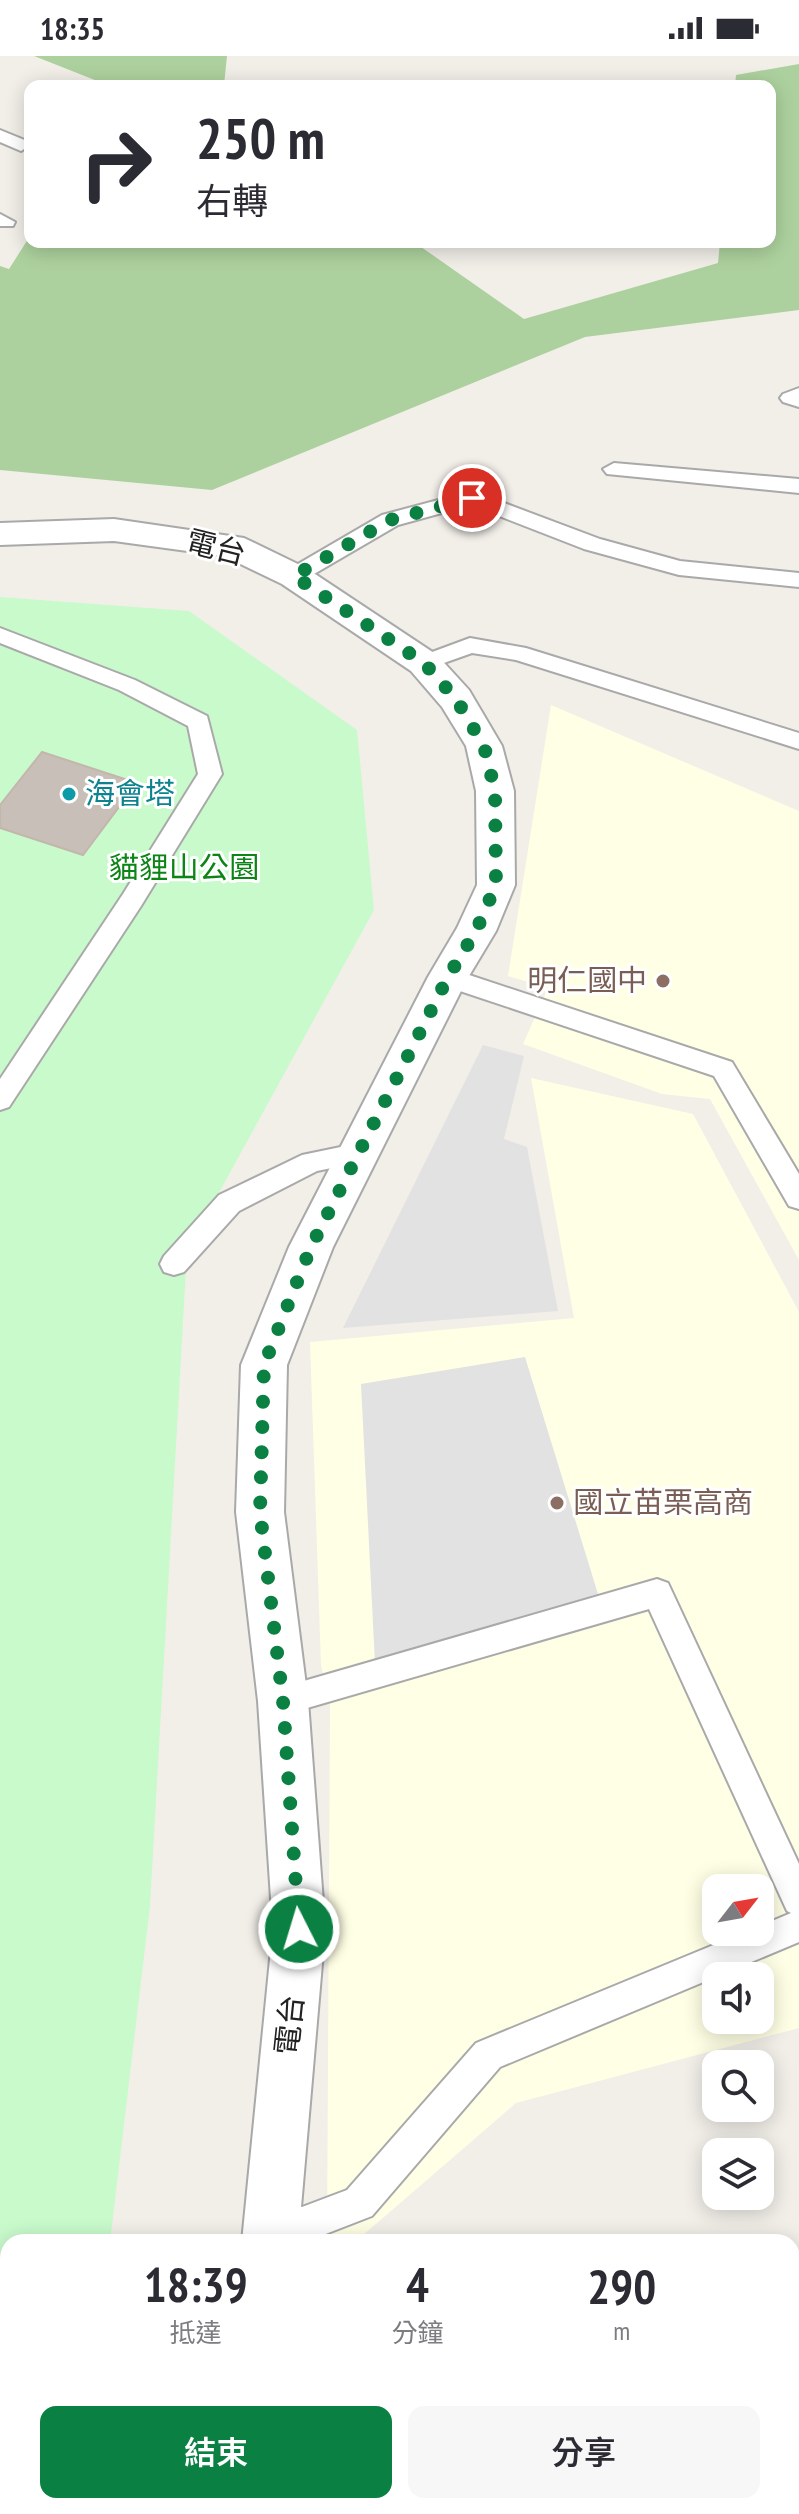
<!DOCTYPE html>
<html lang="zh-TW">
<head>
<meta charset="utf-8">
<style>
	body { margin:0; font-family:"PT Sans Narrow","Noto Sans TC",sans-serif; background:#f7f7f7; color:#2b2b33; height:100vh; display:flex; flex-direction:column; font-size:30px; white-space:nowrap }
	* { box-sizing:border-box; margin:0 }
	p { font-size:26px; color:#7c7c81 }
	.icon { flex:none; width:44px; height:44px; fill:none; stroke:currentColor; stroke-width:2; stroke-linecap:round; stroke-linejoin:round }
	.map { position:relative; flex:1; overflow:hidden }
	.details { position:absolute; left:0px; top:2178px; width:800px; height:280px; display:flex; flex-direction:column; background:#fff; border-radius:24px 24px 0 0; box-shadow:0 4px 20px #0003 }
	.details>* { flex:none }
	.guide { position:absolute; left:24px; top:24px; width:752px; height:168px; border-radius:16px; box-shadow:0 4px 20px #0003; background:#fff; color:#2b2b33; overflow:hidden }
	.needle { width:52px; rotate:59deg }
	.buttons { position:absolute; left:702px; top:1818px; display:grid; gap:16px }
	.buttons a { display:grid; place-items:center; width:72px; height:72px; border-radius:16px; background:#fff; box-shadow:0 4px 20px #0003; font-size:40px }
	.pin { position:absolute; display:grid; place-items:center; width:68px; height:68px; color:#fff; margin:-34px; border:4px solid #fff; border-radius:50%; box-shadow:0 2px 8px #0007 }
	.me { position:absolute; width:88px; margin:-44px; rotate:355deg; stroke-linejoin:round; filter:drop-shadow(0 0 6px #0008) }
	.turn { display:flex; align-items:center; gap:28px; height:168px; padding:0 40px; font-size:36px }
	.turn .icon { width:104px; height:104px; stroke-width:2.5 }
	.turn b { display:block; font-size:56px; line-height:68px }
	.eta { display:flex; justify-content:space-evenly; align-items:center; height:136px; text-align:center }
	.eta b { font-size:48px; font-weight:600; line-height:56px }
	.cta { display:flex; gap:16px; margin-top:auto; padding:16px 40px }
	.cta a { flex:1; height:92px; border-radius:16px; background:#0b8043; color:#fff; font-size:32px; font-weight:600; line-height:92px; text-align:center }
	.cta a+a { background:#f7f7f7; color:#2b2b33 }
	.status { display:flex; justify-content:space-between; align-items:center; height:56px; padding:0 40px; background:#fff; direction:ltr }
	.status svg { height:22px; fill:currentColor }
	.map>svg:first-child { display:block }
	.education { fill:#ffffe5; fill-rule:evenodd }
	.forest { fill:#add19e }
	.park { fill:#c8facc }
	.parking { fill:#e2e2e2 }
	.building { fill:#c7bfb8; stroke:#c4b6ab; stroke-width:2 }
	.lines { fill:none; stroke-linecap:round; stroke-linejoin:round }
	.primary-tunnel { stroke:#c8c6c1; stroke-width:53; stroke-dasharray:53 26; stroke-linecap:butt }
	.lane-casing { stroke:#a9a9a9; stroke-width:4 }
	.street-casing { stroke:#a9a9a9; stroke-width:4 }
	.lane { fill:#fff; fill-rule:evenodd }
	.street { fill:#fff; fill-rule:evenodd }
	.route { stroke:#0b8043; stroke-width:14; stroke-dasharray:0 25.2 }
	.culture-dot { fill:#0f9aa8; stroke:#fff; stroke-width:3 }
	.education-dot { fill:#8d6e63; stroke:#fff; stroke-width:3 }
	.labels { text-anchor:middle; stroke-width:6; stroke-linejoin:round; paint-order:stroke }
	.street-label { font-size:30px; fill:#222; stroke:#fff }
	.culture-label { font-size:30px; fill:#0d838f; stroke:#fff; text-anchor:start }
	.park-label { font-size:30px; fill:#0c8416; stroke:#fff }
	.education-label { font-size:30px; fill:#785e54; stroke:#fff; text-anchor:end }
</style>
</head>
<body>
<div class="status"><b>18:35</b><svg viewBox="0 0 49 12"><path d="M0 12V9h3v3zM5 12V6h3v6zM10 12V3h3v9zM15 12V0h3v12zM26 1h20v11H26zM47 4h2v5h-2z"/></svg></div>
<div class="map">
<svg width="799" height="2458" viewBox="0 0 799 2458">
	<rect width="100%" height="100%" fill="#f2efe9"/>
	<g class="education">
		<path d="M551 649 799 755V1204L710 1043 662 1038 523 988 548 932 508 920Z"/>
		<path d="M531 1022 693 1058 799 1256V1972L516 2047 355 2186H327L330 1650 321 1609 310 1286 574 1262ZM716 1832H760V1876H716ZM716 1920H760V1964H716Z"/>
	</g>
	<g class="forest">
		<path d="M34 0H227L224 29 219 30H110Z"/>
		<path d="M799 8V254L585 281 212 434 0 414V210L9 213 30 180V186H414L524 263 718 207 720 186H770V30H735L736 19Z"/>
	</g>
	<path class="park" d="M0 541 189 555 357 674 374 854 187 1195 150 1850 110 2186H8V2450H78L77 2458H0Z"/>
	<g class="parking">
		<path d="M483 989 524 1000 504 1083 527 1091 558 1255 343 1272Z"/>
		<path d="M525 1301 598 1538 375 1608 361 1328Z"/>
	</g>
	<path class="building" d="M42 696 137 727 83 799 0 772V749Z"/>
	<g class="lines">
		<g class="primary-tunnel">
			<path d="M792 2432 799 2428"/>
			<path d="M753 2458 765 2450"/>
		</g>
		<g class="lane-casing">
			<g id="lane">
				<path d="M0 74 27 85 30 89 21 95 0 86Z"/>
				<path d="M0 158 15 166 13 170H0Z"/>
				<path d="M799 332V351L783 346 780 342 783 338Z"/>
				<path d="M614 407 799 423V437L607 418 603 413Z"/>
				<path d="M472 435 600 483 680 505 799 517V531L679 519 584 493 471 449 398 469 302 525H286L283 520 286 515 382 459Z"/>
				<path d="M0 572 135 624 207 660 222 718 141 850 9 1051 0 1054V1023L123 838 198 718 188 670 119 634 0 587Z"/>
				<path d="M470 582 526 592 799 677V693L516 604 472 597 424 614 416 612 413 607 416 602Z"/>
				<path d="M448 912 732 1006 799 1118V1153L789 1150 714 1020 439 928 435 921 439 914Z"/>
				<path d="M360 1087 370 1090 373 1097 370 1104 317 1115 239 1155 184 1216 174 1219 164 1216 160 1208 164 1200 219 1139 302 1099Z"/>
				<path d="M657 1523 668 1527 799 1808V1886L500 2011 372 2160 305 2186 271 2183 258 2178 253 2165 258 2152 271 2147 302 2151 347 2134 476 1987 745 1876H760V1870L791 1857 787 1855 649 1553 283 1659 272 1655 267 1645 272 1635 283 1631Z"/>
				<path d="M799 2283V2321L792 2324V2286Z"/>
				<path d="M512 2450H561L558 2458H509Z"/>
			</g>
		</g>
		<g class="street-casing">
			<g id="street">
				<path d="M114 463 244 482 306 512 437 599 469 634 502 690 514 735 515 829 496 875 466 925 333 1191 287 1309 284 1456 308 1645 325 1873 298 2186H242L273 1873 258 1645 236 1456 241 1309 289 1191 428 921 457 872 477 829 476 735 466 690 442 651 411 615 282 528 224 500 114 485 0 489V467Z"/>
				<path d="M225 2450H285L284 2458H224Z"/>
			</g>
		</g>
		<use href="#lane" class="lane"/>
		<use href="#street" class="street"/>
	</g>
	<g class="lines">
		<path class="route" d="M299 1873 283 1645 260 1456 264 1309 311 1191 448 921 476 875 496 829 495 735 484 690 456 643 424 607 294 520 390 464 472 442"/>
	</g>
	<circle class="culture-dot" cx="69" cy="738" r="8"/>
	<g class="education-dot">
		<circle cx="663" cy="925" r="8"/>
		<circle cx="557" cy="1447" r="8"/>
	</g>
	<g class="labels">
		<g class="street-label">
			<text transform="translate(216 492) rotate(14)" y="10">電台</text>
			<text transform="translate(290 1969) rotate(-84)" y="10">電台</text>
		</g>
		<g class="culture-label">
			<text x="85" y="748">海會塔</text>
		</g>
		<g class="park-label">
			<text x="184" y="822">貓貍山公園</text>
		</g>
		<g class="education-label">
			<text x="647" y="935">明仁國中</text>
			<text x="573" y="1457" text-anchor="start">國立苗栗高商</text>
		</g>
	</g>
</svg>
<div class="buttons">
<a><svg class="needle" viewBox="-14 -14 28 28"><path d="M0-13l5 13h-10z" fill="#e53935"/><path d="M0 13l5-13h-10z" fill="#7c7c81"/></svg></a>
<a><svg class="icon" aria-label="sound" viewBox="0 0 24 24"><path d="M4 9h4l5-4v14l-5-4H4zM17 9q2 3 0 6"/></svg></a>
<a><svg class="icon" aria-label="search" viewBox="0 0 24 24"><circle cx="10" cy="10" r="6"/><path d="M15 15l6 6"/></svg></a>
<a><svg class="icon" aria-label="layers" viewBox="0 0 24 24"><path d="M12 4l9 5-9 5-9-5zM3 14l9 5 9-5"/></svg></a>
</div>
<div class="pin" style="left:472px;top:442px;background:#d93025"><svg class="icon" aria-label="arrive" viewBox="0 0 24 24"><path d="M6 21V4h12l-3 4 3 4H6"/></svg></div>
<svg class="me" style="left:299px;top:1873px" viewBox="-20 -20 40 40"><circle r="17" fill="#0b8043" stroke="#fff" stroke-width="3"/><path d="M0-11L8 9 0 5-8 9z" fill="#fff"/></svg>
<div class="guide">
<div class="turn"><svg class="icon" aria-label="right" viewBox="0 0 24 24"><path d="M7 20v-9h11M14 6l5 5-5 5"/></svg><div><b>250 m</b>右轉</div></div>
</div>
<section class="details">
<div class="eta">
<div><b>18:39</b><p>抵達</p></div>
<div><b>4</b><p>分鐘</p></div>
<div><b>290</b><p>m</p></div>
</div>
<div class="cta"><a>結束</a><a>分享</a></div>
</section>
</div>
</body>
</html>
